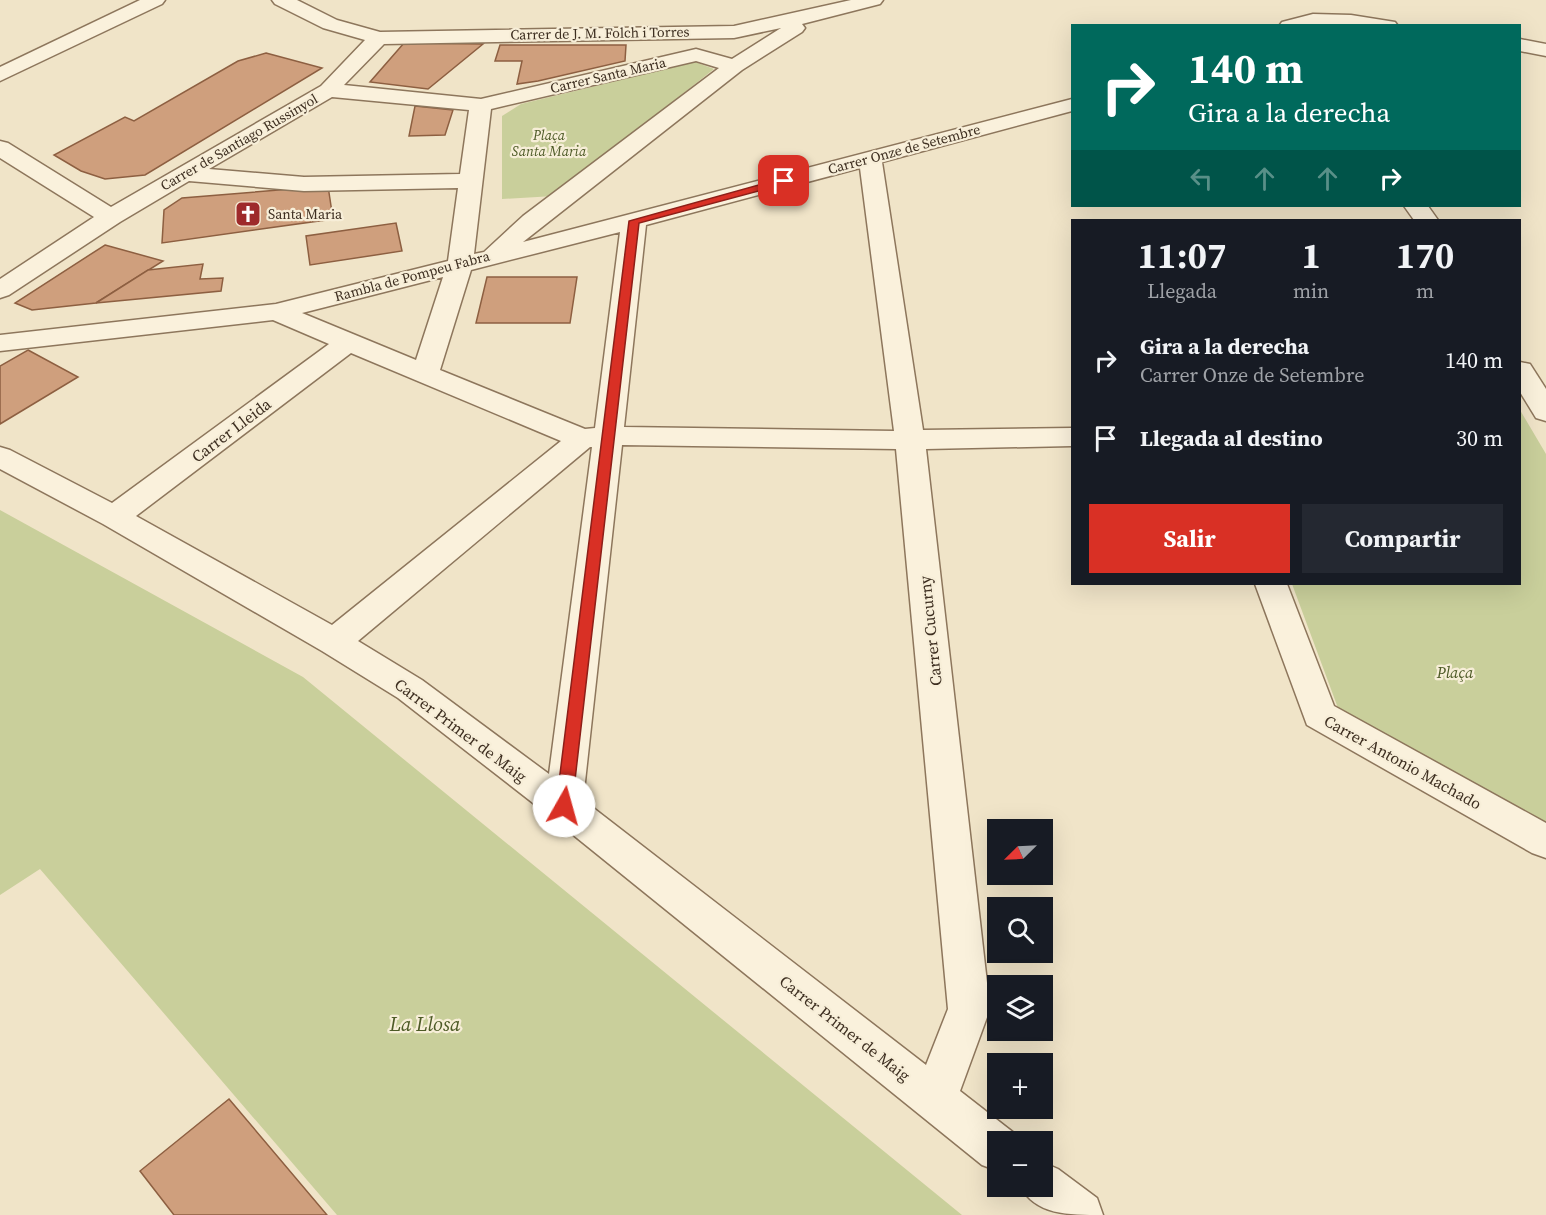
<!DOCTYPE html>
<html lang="es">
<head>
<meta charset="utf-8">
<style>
	body { margin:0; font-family:"Source Serif 4",serif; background:#242831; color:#f1f3f6; height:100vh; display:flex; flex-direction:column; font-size:22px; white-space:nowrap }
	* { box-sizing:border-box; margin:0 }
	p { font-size:20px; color:#9ea1a6 }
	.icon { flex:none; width:33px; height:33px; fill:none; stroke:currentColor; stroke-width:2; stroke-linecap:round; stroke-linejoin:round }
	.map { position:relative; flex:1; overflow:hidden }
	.sheet { position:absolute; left:1071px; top:219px; width:450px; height:366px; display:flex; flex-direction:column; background:#171b24; border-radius:0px; box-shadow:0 6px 24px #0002 }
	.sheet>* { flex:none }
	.banner { position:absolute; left:1071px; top:24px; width:450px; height:183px; border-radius:0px; box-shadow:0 6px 24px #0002; background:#00695c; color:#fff; overflow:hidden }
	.needle { width:39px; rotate:246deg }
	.tools { position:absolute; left:987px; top:819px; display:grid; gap:12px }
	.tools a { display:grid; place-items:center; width:66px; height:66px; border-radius:0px; background:#171b24; box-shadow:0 6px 24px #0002; font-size:30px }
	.pin { position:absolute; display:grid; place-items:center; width:51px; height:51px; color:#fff; margin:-26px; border-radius:12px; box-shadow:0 3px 9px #0006 }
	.me { position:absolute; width:66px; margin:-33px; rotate:7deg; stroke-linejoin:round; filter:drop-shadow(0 0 4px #0008) }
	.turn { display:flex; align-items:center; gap:21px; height:126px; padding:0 18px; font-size:27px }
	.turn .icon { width:78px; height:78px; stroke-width:2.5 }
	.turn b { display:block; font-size:42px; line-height:51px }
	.lanes { display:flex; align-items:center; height:57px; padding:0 18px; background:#0003; justify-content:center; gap:30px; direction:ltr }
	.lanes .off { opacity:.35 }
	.eta { display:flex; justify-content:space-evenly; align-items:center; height:102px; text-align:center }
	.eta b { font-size:36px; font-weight:700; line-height:42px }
	.action { display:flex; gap:12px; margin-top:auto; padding:12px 18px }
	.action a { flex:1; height:69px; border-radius:0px; background:#d93025; color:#fff; font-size:24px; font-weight:700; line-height:69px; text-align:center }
	.action a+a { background:#242831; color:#f1f3f6 }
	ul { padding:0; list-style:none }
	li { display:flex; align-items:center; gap:18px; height:78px; padding:0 18px }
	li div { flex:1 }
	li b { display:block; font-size:22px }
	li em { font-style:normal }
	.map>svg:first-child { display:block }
	.green { fill:#c9cf9b }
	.building { fill:#cf9f7d; stroke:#8d5f41; stroke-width:1.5 }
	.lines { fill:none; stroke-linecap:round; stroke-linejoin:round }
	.minor-casing { stroke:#8d765c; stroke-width:3 }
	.minor { fill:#faf1dc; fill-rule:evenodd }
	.route { fill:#d93025; stroke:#8d1f18; stroke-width:1.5 }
	.labels { text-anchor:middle; stroke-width:4.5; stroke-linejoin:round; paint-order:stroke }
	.far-street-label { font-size:14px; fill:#3d2e20; stroke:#f7eed8 }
	.far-park-label { font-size:14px; font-style:italic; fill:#4d5a26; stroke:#f7eed8 }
	.far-poi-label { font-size:14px; fill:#3d2e20; stroke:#f7eed8; text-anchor:start }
	.street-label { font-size:16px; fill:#3d2e20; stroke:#f7eed8 }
	.park-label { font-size:16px; font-style:italic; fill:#4d5a26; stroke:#f7eed8 }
	.near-park-label { font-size:20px; font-style:italic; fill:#4d5a26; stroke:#f7eed8 }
</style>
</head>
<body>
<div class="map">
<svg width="1546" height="1215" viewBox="0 0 1546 1215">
	<rect width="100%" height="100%" fill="#f0e4c8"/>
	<g class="green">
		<path d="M695 62 714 69 554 196 502 199V116L521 104Z"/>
		<path d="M1520 410 1546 454V823L1338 708 1292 584H1520Z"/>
		<path d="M0 510 303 677 962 1215H337L40 869 0 895Z"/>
	</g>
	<g class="building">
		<path d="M404 43 483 44 428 89 370 82Z"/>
		<path d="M500 45H626L625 61 538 81 517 84 522 61H495Z"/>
		<path d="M266 53 322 68 145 175 105 179 81 171 54 155 125 117 134 121 238 61Z"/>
		<path d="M415 106 453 110 445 135 409 136Z"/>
		<path d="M328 186 333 219 162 243 164 210 182 198Z"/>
		<path d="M396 223 402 251 310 265 306 236Z"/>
		<path d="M105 245 163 261 96 303 32 310 15 303Z"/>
		<path d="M203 264 200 279 223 278 221 291 96 303 148 270Z"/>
		<path d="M487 277H577L570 323H476Z"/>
		<path d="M28 350 78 377 0 424V366Z"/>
		<path d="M229 1099 327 1215H174L140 1171Z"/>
	</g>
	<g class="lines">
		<g class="minor-casing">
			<g id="minor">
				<path d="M140 0H165L162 4 0 81V67Z"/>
				<path d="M272 0H297L337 20 380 32 734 26 851 0H883L880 4 802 24 805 28 802 32 742 70 523 242 1072 99V111L882 162 923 430 1072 428V446L926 449 990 1009 960 1091 1014 1133 1018 1142H998V1171L982 1165 551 817 398 698 322 651 103 524 0 469V447L10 450 112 503 329 344 273 320 0 351V335L276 304 448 261 458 188 304 191 189 181 120 222 9 295 0 298V279L94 217 0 158V141L8 143 111 207 321 86 365 40 323 28 275 4ZM781 28 732 59 696 49 481 99 344 85 384 44 734 38ZM696 61 719 68 523 216 484 252 474 254 491 109ZM332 97 469 110 460 174 304 177 209 169ZM860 168 894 431 624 427 646 225ZM620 232 595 428 585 429 440 370 471 270ZM443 277 416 360 302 313ZM351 353 561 441 332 625 136 516ZM622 445 896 449 948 1009 926 1065 583 800ZM590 447H592L549 774 422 680 358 641Z"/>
				<path d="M1313 14 1351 15 1395 22 1398 26H1279L1282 22Z"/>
				<path d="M1520 39 1546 44V56L1520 51Z"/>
				<path d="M1404 206H1428L1438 220H1414Z"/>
				<path d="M1520 362 1530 364 1546 389V421L1536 418 1520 392Z"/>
				<path d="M1255 584H1287L1334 706 1546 823V858L1532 853 1307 725Z"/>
				<path d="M1042 1162 1058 1169 1097 1198 1103 1215C1067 1215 1036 1215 1020 1186H1042Z"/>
			</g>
		</g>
		<use href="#minor" class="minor"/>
	</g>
	<path class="route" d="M784 178 789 181 788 183 639 223 572 806 569 811 564 813 558 811 556 806 629 221Z"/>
	<defs>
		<g id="church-square" transform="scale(1.35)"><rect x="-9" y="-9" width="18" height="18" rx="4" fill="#9e2a2b" stroke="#f7eed8"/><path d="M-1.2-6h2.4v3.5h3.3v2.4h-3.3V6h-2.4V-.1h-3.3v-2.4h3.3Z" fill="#fff"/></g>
	</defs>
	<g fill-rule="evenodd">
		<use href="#church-square" x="248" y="214"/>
	</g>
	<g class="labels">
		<g class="far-street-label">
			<text transform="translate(600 33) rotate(-1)" y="5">Carrer de J. M. Folch i Torres</text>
			<text transform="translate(608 75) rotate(-13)" y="5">Carrer Santa Maria</text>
			<text transform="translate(239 142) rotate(-30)" y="5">Carrer de Santiago Russinyol</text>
			<text transform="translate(904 149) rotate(-15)" y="5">Carrer Onze de Setembre</text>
			<text transform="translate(412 276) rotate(-15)" y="5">Rambla de Pompeu Fabra</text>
		</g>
		<g class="far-park-label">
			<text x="549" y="140">Plaça<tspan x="549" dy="16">Santa Maria</tspan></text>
		</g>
		<g class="far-poi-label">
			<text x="268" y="219">Santa Maria</text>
		</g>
		<g class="street-label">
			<text transform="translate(231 430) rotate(-37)" y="6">Carrer Lleida</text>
			<text transform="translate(930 631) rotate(-96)" y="6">Carrer Cucurny</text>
			<text transform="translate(461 730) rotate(37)" y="6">Carrer Primer de Maig</text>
			<text transform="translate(1403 762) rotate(29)" y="6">Carrer Antonio Machado</text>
			<text transform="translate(845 1028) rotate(38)" y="6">Carrer Primer de Maig</text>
		</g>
		<g class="park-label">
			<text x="1455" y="678">Plaça</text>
		</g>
		<g class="near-park-label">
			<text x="425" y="1031">La Llosa</text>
		</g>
	</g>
</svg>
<div class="tools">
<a><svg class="needle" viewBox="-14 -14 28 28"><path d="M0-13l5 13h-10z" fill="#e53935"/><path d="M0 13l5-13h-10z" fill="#9ea1a6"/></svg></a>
<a><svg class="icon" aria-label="search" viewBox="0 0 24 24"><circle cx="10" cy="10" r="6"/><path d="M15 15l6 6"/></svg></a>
<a><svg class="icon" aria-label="layers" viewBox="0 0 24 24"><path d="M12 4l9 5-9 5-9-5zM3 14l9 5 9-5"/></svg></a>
<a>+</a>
<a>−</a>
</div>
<div class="pin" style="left:784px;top:181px;background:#d93025"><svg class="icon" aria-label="arrive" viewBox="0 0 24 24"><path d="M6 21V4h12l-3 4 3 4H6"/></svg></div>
<svg class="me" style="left:564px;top:806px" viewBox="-20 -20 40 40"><circle r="19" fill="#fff"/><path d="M0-13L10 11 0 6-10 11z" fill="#d93025"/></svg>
<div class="banner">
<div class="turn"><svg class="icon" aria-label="right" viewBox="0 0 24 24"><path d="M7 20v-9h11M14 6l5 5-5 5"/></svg><div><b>140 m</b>Gira a la derecha</div></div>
<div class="lanes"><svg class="icon off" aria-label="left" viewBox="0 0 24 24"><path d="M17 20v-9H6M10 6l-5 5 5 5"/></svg><svg class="icon off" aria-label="ahead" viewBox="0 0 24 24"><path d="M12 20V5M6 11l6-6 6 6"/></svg><svg class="icon off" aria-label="ahead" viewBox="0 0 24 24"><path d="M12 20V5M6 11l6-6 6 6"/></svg><svg class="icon" aria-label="right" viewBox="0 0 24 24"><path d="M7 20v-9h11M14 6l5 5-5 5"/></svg></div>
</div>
<section class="sheet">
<div class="eta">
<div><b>11:07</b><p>Llegada</p></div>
<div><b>1</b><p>min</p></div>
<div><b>170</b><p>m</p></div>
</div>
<ul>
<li><svg class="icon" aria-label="right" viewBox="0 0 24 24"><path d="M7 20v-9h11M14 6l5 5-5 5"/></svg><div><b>Gira a la derecha</b><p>Carrer Onze de Setembre</p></div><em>140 m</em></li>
<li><svg class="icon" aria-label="arrive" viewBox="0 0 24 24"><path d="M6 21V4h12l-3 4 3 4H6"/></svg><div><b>Llegada al destino</b></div><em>30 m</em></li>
</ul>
<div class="action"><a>Salir</a><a>Compartir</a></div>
</section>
</div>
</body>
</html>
